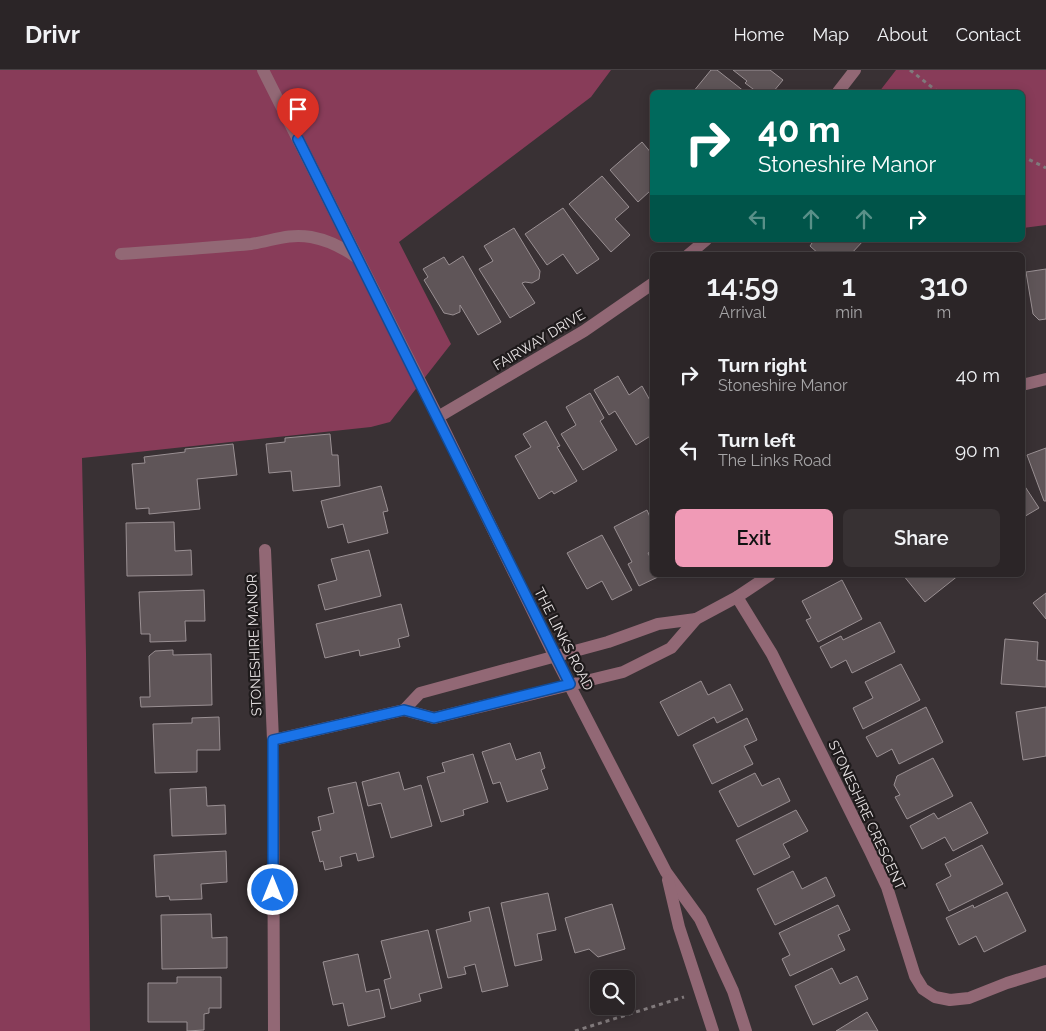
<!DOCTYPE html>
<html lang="en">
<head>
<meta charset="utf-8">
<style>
	body { margin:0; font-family:Raleway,sans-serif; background:#373133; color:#f1f3f6; height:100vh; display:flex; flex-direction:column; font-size:19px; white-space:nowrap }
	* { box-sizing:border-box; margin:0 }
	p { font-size:16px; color:#a6a5a7 }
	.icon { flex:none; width:28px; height:28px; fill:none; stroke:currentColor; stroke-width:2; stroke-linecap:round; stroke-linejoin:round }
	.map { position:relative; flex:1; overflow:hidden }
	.drawer { position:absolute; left:650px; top:182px; width:375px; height:325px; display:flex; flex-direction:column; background:#2b2527; border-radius:8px; box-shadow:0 2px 12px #0003,0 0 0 1px #474244 }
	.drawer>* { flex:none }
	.guide { position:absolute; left:650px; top:20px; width:375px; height:152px; border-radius:8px; box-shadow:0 2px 12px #0003,0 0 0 1px #474244; background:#00695c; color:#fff; overflow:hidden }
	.fabs { position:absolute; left:590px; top:900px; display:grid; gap:10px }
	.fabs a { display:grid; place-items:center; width:45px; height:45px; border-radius:8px; background:#2b2527; box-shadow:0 2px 12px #0003,0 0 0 1px #474244; font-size:25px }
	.pin { position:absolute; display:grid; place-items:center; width:42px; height:42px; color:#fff; margin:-51px -21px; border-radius:50% 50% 50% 0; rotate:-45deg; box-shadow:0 0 5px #0007 }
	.pin .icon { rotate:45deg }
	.me { position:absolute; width:55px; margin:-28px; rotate:0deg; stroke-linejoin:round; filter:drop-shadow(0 0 4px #0008) }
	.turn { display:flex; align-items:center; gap:18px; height:105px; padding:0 25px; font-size:22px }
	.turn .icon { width:65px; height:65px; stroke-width:2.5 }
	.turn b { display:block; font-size:35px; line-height:42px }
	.lanes { display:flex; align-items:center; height:48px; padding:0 25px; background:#0003; justify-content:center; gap:25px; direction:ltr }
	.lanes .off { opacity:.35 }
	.eta { display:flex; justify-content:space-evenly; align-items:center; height:85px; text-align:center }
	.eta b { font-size:30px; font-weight:600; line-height:35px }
	.primary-button { display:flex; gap:10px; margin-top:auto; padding:10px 25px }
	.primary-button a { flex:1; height:58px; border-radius:8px; background:#f09ab6; color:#111; font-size:20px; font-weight:600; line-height:58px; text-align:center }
	.primary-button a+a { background:#373133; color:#f1f3f6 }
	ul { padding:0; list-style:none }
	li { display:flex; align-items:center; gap:15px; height:75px; padding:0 25px }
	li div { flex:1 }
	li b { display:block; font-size:19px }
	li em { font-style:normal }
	header { display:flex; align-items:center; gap:30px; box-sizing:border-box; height:70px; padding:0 25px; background:#2b2527; border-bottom:1px solid #474244 }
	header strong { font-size:24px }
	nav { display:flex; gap:28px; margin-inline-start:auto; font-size:18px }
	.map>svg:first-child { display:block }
	.green { fill:#883c59 }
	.building { fill:#5f5558; stroke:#9a9093 }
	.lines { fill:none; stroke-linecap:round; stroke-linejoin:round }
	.path { stroke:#817a7c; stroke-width:3; stroke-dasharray:4 4; stroke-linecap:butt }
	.minor { stroke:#926875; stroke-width:12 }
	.route-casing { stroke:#114b97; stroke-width:12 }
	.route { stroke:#1a73e8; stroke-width:9 }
	.labels { text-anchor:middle; stroke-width:4.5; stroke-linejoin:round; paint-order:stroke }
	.street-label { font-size:14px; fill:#e9e4e5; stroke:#1e1a1b }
</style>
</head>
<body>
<header>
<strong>Drivr</strong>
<nav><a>Home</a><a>Map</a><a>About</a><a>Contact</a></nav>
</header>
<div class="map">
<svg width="1046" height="961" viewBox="0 0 1046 961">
	<rect width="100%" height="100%" fill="#393134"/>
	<g class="green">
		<path d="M0 0H611L591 27 399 172 451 274 390 352 371 357 82 388 86 583 90 961H0Z"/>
		<path d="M896 0H1046V155L1023 158 1022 22H879Z"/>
	</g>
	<g class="building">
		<path d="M711 0H717L745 22H693Z"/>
		<path d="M733 0H770L783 10 773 22H757L745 13 747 11Z"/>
		<path d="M642 72 652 84V124L650 121 638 132 610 100Z"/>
		<path d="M602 106 629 137 615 149 630 165 611 182 569 134Z"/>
		<path d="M563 138 599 189 577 204 563 184 547 195 525 164Z"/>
		<path d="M514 158 540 201 539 209 532 213 525 212 522 213 535 233 510 248 479 199 493 191 484 176Z"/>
		<path d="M808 170H864L850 185H820L810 176 812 173Z"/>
		<path d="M463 186 501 252 478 265 460 235V242L453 245 444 243 424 210 428 207 423 199 444 187 449 195Z"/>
		<path d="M1046 199V249L1039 250 1033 244 1026 202Z"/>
		<path d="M618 306 629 325 642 316 652 334V365L636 375 615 341 609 345 594 320Z"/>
		<path d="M590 323 604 348 600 351 617 380 583 400 561 364 576 355 566 337Z"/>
		<path d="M546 351 560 376 557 377 577 411 554 424 552 421 539 429 515 386 531 377 523 364Z"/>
		<path d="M330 364 332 385H338L340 416 293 421 291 401 269 403 266 374 285 372V368Z"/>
		<path d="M233 374 237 405 197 409 200 439 149 444V438L136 439 132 394 145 393 144 387 185 382V379Z"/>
		<path d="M1046 378V431H1044L1027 385Z"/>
		<path d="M1022 412 1039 438 1022 448Z"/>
		<path d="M381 416 388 441 383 442 388 463 348 473 343 454 328 458 321 431Z"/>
		<path d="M647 440 652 452V481L648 483 652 491V505L660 506 639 516 628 494 632 492 614 457Z"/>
		<path d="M174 452 175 481 191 480 192 505 127 506 126 453Z"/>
		<path d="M602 465 632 520 612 530 602 511 587 519 567 483Z"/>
		<path d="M369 480 381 526 325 540 318 515 337 510 331 489Z"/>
		<path d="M903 505H959L925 532Z"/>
		<path d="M842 510 862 549 818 572 806 550 811 548 802 531Z"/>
		<path d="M204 520 205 551H185L186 571 150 572V564H141L139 522Z"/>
		<path d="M1046 523V549L1033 533Z"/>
		<path d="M401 534 409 566 398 569 400 577 360 586 359 580 325 588 316 554Z"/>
		<path d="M880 552 895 582 852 603 846 590 831 598 820 577 841 566 843 570Z"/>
		<path d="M1005 569 1038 572 1037 590 1046 591V617L1001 614Z"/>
		<path d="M173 580V585L211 584 212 635 141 637 140 627H150L149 586 155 581Z"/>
		<path d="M901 594 920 630 863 659 853 638 873 628 865 612Z"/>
		<path d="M701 611 708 625 730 614 743 640 717 653 714 647 678 666 660 632Z"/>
		<path d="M926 637 943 672 899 694 892 679 877 687 866 667Z"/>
		<path d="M1046 637V686L1023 690 1016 642Z"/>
		<path d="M219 647 220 680H197V702L155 703 153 654 192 653V648Z"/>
		<path d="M747 648 757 670 744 676 753 694 712 714 693 675Z"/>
		<path d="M510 673 516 690 540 682 545 698 541 700 548 719 507 732 500 712 493 714 482 682Z"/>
		<path d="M473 684 488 732 463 740 464 745 441 752 427 707 445 702 442 693Z"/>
		<path d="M933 688 953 726 907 749 895 727 900 725 894 715 897 706Z"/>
		<path d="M399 702 404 720 421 715 432 756 391 768 381 733 368 736 362 712Z"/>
		<path d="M755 703 762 716 779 708 790 731 738 757 719 721Z"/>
		<path d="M356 712 374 787 358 791 356 783 340 787 342 796 325 800 323 791 320 792 312 762 321 760 318 747 334 743 328 718Z"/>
		<path d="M206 717 207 736 225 735 226 764 172 766 170 719Z"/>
		<path d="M971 732 988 763 953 781 945 767 922 779 910 756 934 743 938 749Z"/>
		<path d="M796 740 808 761 783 774 790 787 754 805 736 770Z"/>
		<path d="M982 775 1003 814 949 841 936 814 951 806 945 794Z"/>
		<path d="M226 781 227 812 201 814 202 829 170 830 169 826 156 827 154 785Z"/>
		<path d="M793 801 802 819 826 807 835 826 775 855 757 819Z"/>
		<path d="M1007 822 1026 861 984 882 976 866 959 875 946 848 973 835 974 838Z"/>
		<path d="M548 823 556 860 537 864 542 890 515 896 501 833Z"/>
		<path d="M612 834 625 879 598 887 589 879 575 883 565 848Z"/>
		<path d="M838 835 850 860 838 865 845 880 790 906 782 889 790 885 779 863Z"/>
		<path d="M489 837 508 916 482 922 475 894 464 897 466 904 448 908 436 860 471 851 469 842Z"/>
		<path d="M211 844 212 868 227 867V898L162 899 161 845Z"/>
		<path d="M428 860 442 918 419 924 421 931 391 939 384 910 391 908 381 871Z"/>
		<path d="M358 884 366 922 379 919 385 947 348 956 343 933 333 935 323 892Z"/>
		<path d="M832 898 840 914 857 906 868 929 813 955 795 916Z"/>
		<path d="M177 907H221V938H209V943L204 944V960L187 961V952H148V913H177Z"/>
		<path d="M867 942 878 961H836Z"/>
	</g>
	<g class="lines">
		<g class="path">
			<path d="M910 0 938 22"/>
			<path d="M1022 86 1046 98"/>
			<path d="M575 961 684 927"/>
		</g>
		<g class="minor">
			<path d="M263 0 438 347 554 585 666 802 700 849 733 921 746 961"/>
			<path d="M838 22 855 0"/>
			<path d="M121 184C164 181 208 178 251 174 272 171 288 163 311 167 328 170 342 177 356 187"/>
			<path d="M688 185 706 170"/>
			<path d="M1022 315 1046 309"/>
			<path d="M438 347 584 261 652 214"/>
			<path d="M265 480 273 670 274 961"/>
			<path d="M737 527 772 584 870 781 887 817 915 906 923 919 935 927 950 930 969 928 1007 913 1046 901"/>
			<path d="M404 640 420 623 608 572 658 554 696 549"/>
			<path d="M273 670 404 640 434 648 623 602 671 578 696 549 737 527 770 505"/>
			<path d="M668 810 679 857 713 961"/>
		</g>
	</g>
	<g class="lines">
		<g class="route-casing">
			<path id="route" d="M273 820V670L404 640 434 648 570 614 298 69"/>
		</g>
		<use href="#route" class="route"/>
	</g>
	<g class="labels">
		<g class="street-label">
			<text transform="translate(539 270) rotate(-31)" y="5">FAIRWAY DRIVE</text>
			<text transform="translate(564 569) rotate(63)" y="5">THE LINKS ROAD</text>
			<text transform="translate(254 575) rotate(-92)" y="5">STONESHIRE MANOR</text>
			<text transform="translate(867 745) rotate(65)" y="5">STONESHIRE CRESCENT</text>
		</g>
	</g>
</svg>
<div class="fabs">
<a><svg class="icon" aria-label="search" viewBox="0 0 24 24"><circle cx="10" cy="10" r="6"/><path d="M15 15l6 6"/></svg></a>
</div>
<div class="pin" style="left:298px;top:69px;background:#d93025"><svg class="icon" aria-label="arrive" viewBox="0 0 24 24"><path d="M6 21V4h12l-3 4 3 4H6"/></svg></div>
<svg class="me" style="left:273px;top:820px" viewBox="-20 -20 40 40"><circle r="17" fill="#1a73e8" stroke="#fff" stroke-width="3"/><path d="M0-11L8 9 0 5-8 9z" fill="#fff"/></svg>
<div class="guide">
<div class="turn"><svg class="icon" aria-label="right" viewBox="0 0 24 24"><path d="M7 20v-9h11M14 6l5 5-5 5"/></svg><div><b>40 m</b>Stoneshire Manor</div></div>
<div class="lanes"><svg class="icon off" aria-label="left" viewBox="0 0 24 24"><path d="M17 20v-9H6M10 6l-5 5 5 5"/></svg><svg class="icon off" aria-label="ahead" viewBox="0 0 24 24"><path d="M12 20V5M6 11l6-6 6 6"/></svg><svg class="icon off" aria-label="ahead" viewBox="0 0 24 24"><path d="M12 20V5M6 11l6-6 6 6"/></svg><svg class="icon" aria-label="right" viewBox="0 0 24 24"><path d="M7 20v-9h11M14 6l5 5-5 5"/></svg></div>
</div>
<section class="drawer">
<div class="eta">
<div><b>14:59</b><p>Arrival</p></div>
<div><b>1</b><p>min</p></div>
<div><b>310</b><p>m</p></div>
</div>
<ul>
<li><svg class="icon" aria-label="right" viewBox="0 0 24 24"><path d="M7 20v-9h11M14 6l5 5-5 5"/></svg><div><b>Turn right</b><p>Stoneshire Manor</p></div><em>40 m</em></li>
<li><svg class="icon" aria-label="left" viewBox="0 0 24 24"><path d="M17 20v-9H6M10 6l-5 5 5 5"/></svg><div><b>Turn left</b><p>The Links Road</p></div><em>90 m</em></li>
</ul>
<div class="primary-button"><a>Exit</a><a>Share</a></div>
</section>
</div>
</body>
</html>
